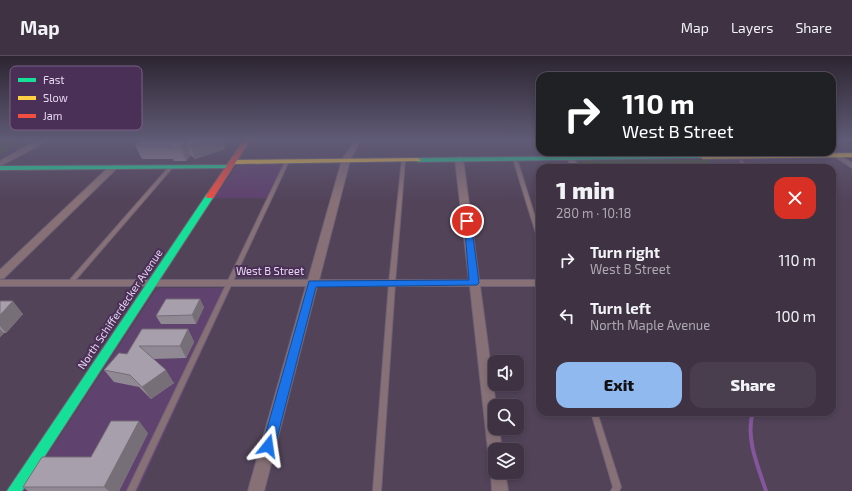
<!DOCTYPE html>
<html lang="en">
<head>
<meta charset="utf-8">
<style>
	body { margin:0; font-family:"Exo 2",sans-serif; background:#493e4e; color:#f1f3f6; height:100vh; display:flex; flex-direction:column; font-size:15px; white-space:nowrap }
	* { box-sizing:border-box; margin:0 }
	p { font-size:13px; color:#adaab2 }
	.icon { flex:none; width:22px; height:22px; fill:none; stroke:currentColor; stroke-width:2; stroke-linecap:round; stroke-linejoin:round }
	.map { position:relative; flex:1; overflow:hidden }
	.panel { position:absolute; left:536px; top:108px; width:300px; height:252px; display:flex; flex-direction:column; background:#3e3243; border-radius:12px; box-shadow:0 2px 6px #0003,0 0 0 1px #574d5c }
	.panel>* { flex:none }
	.hud { position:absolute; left:536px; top:16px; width:300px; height:84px; border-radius:12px; box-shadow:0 2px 6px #0003,0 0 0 1px #574d5c; background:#202124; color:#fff; overflow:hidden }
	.fabs { position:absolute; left:488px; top:299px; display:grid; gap:8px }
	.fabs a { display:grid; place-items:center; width:36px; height:36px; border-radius:8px; background:#3e3243; box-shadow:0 2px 6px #0003,0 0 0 1px #574d5c; font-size:20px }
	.pin { position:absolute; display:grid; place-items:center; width:34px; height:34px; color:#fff; margin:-17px; border:2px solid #fff; border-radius:50%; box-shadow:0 1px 4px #0007 }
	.me { position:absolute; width:44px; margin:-22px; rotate:15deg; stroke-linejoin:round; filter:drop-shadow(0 0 3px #0008) }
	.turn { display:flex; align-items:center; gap:14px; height:84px; padding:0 20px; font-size:18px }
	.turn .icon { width:52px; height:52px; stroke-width:2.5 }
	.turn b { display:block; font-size:28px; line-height:34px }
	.round { display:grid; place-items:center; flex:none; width:42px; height:42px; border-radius:12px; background:#493e4e }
	.head { display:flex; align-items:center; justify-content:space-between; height:68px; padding:0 20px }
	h1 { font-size:24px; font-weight:800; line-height:30px }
	.action { display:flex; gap:8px; margin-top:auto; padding:8px 20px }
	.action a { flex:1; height:46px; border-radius:12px; background:#90b9f0; color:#111; font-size:16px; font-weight:800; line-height:46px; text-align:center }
	.action a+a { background:#493e4e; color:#f1f3f6 }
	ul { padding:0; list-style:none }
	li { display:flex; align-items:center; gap:12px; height:56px; padding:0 20px }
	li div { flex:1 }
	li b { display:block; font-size:15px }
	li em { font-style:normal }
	header { display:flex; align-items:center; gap:24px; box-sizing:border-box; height:56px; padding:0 20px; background:#3e3243; border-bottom:1px solid #574d5c }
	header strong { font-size:19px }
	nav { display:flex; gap:22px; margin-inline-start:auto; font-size:14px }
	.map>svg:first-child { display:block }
	.built { fill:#5f426e }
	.green { fill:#435d31 }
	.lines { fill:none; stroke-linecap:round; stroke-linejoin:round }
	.stream-far1 { stroke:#84569b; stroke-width:2.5 }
	.stream { stroke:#84569b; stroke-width:4 }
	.lane-casing { stroke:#6f6276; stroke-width:2 }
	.street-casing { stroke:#6f6276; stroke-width:2 }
	.fast-casing { stroke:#6f6276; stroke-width:2 }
	.slow-casing { stroke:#6f6276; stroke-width:2 }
	.jam-casing { stroke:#6f6276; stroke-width:2 }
	.lane { fill:#877177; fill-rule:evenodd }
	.street { fill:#877177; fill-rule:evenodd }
	.fast { fill:#16e098; fill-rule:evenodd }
	.slow { fill:#ffcf43; fill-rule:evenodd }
	.jam { fill:#f24e42; fill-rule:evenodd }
	.wall { fill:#908994 }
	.shaded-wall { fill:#766f78 }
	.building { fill:#a89fac; stroke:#766f78 }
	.route { fill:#1a73e8; stroke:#114b97 }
	.labels { text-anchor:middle; stroke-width:4; stroke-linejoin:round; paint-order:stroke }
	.street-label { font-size:11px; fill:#e7d7f0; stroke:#4a2f57 }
	.key { fill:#4a2f57; stroke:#796185; stroke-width:1 }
	.key-label { font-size:11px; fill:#e7d7f0 }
</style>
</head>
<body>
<header>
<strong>Map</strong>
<nav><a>Map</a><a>Layers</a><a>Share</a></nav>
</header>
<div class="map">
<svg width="852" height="435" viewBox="0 0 852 435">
	<rect width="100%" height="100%" fill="#524359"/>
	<g class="built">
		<path d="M288 107 272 142H214L236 111 242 109Z"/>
		<path d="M162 232H231L138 435H24L156 234Z"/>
	</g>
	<g class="green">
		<path d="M0 84H21L0 99Z"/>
		<path d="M708 104 715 112H581L578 107 583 105Z"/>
	</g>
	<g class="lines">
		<path class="stream-far1" d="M741 105 748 112"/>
		<path class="stream" d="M753 356C745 382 758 410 766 435"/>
		<g class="lane-casing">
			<g id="lane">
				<path d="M514 102 517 103 540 177V185L538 184 513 103Z"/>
				<path d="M402 103 405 104 395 227 381 435H373L389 227Z"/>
				<path d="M286 104 289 105 135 435H127Z"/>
				<path d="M169 111H170L172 112 72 228H68L67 227 68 226Z"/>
				<path d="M591 356H597L621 431 619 435H611L613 431Z"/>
			</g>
		</g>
		<g class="street-casing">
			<g id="street">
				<path d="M40 84H49L0 110V105L23 92Z"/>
				<path d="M355 84H361L350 104 319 224H469L455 103 459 101 463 103 479 224H540V230H480L496 350 495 372H499L502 394H495V401L490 399 488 394 470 230H317L264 435H248L306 230H0V224H308L342 104Z"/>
				<path d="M564 96H570L580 112H572Z"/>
				<path d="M834 98H838L852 107V112L834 100Z"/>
				<path d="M110 110H113L117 112 4 222 0 223V214Z"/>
				<path d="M495 410V416H505L508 435H492L491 416 493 411Z"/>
			</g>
		</g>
		<g class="fast-casing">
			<g id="fast">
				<path d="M703 99 705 100V102L418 106 415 104 418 102Z"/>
				<path d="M229 109 231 110V112L0 114V110Z"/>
				<path d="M207 138H210L214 140 22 435H7Z"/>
			</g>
		</g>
		<g class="slow-casing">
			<g id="slow">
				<path d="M852 97V101L703 103 700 101 703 99Z"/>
				<path d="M418 102 421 104 420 105 232 108 229 106 232 104Z"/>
			</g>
		</g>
		<g class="jam-casing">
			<path id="jam" d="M244 84H250L213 142H207L206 140Z"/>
		</g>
		<use href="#lane" class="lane"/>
		<use href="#street" class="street"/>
		<use href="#fast" class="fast"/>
		<use href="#slow" class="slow"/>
		<use href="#jam" class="jam"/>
	</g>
	<g class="wall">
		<path d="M140 84H223L225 90V93L195 103 191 99 186 105H174L173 103H142L135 89Z"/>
		<path d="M0 245 23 258 6 277H4L0 281Z"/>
		<path d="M204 251 196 268H161L156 260Z"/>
		<path d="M142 273H188L194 286 186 302 153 303 174 327 151 343 139 331 114 326 104 314 127 298Z"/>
		<path d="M148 377 119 435H28L23 431 91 401Z"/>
	</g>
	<g class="shaded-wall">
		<path d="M206 84H223L225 90V93L195 103 190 89Z"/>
		<path d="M186 85 191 99 186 105 181 91Z"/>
		<path d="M200 243 204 251 196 268 192 259Z"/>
		<path d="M13 245 23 258 6 277 0 270V259Z"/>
		<path d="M0 273 4 277 0 281Z"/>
		<path d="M188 273 194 286 186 302 180 290Z"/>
		<path d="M166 314 174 327 151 343 142 331Z"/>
		<path d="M139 365 148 377 119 435H109L104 431Z"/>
	</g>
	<g class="building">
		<path d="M140 84H206L190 89 186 85 181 91H168L171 89H135Z"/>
		<path d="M166 243H200L192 259 156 260Z"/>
		<path d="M0 245H13L0 259Z"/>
		<path d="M142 273H188L180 290H139L166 314 142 331 130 319 104 314 119 297 127 298Z"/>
		<path d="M111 365H139L104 431H23L42 401H91Z"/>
	</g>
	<linearGradient id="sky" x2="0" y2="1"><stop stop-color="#2d2531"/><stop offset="0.58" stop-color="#605b76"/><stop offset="1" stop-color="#605b76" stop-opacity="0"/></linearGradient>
	<rect width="852" height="145" fill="url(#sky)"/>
	<path class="route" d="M464 163 471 165 479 227 477 229 316 231 275 390 273 395 268 397 264 395 262 390 309 225 469 224Z"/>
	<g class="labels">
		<g class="street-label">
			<text x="270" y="219">West B Street</text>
			<text transform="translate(120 253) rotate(-56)" y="4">North Schifferdecker Avenue</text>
		</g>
	</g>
	<rect x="10" y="10" width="132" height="64" rx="6" class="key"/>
	<rect x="18" y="22" width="18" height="4" fill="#16e098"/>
	<rect x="18" y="40" width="18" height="4" fill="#ffcf43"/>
	<rect x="18" y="58" width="18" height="4" fill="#f24e42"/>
	<g class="key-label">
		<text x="43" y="28">Fast</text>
		<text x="43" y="46">Slow</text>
		<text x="43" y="64">Jam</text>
	</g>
</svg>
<div class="fabs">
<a><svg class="icon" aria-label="sound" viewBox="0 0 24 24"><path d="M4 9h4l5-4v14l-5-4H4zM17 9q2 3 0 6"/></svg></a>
<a><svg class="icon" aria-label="search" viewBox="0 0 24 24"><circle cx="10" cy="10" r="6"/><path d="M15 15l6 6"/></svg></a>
<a><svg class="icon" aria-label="layers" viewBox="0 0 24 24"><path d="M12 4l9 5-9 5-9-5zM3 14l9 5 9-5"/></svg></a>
</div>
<div class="pin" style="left:467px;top:165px;background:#d93025"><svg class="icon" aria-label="arrive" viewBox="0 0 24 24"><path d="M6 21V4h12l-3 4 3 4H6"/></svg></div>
<svg class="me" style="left:268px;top:390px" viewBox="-20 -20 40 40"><path d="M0-17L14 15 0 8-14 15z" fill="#1a73e8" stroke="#fff" stroke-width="4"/></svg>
<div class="hud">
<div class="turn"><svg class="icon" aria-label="right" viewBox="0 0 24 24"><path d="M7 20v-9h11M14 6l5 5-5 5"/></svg><div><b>110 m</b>West B Street</div></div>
</div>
<section class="panel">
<div class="head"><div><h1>1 min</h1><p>280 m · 10:18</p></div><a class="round" style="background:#d93025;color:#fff"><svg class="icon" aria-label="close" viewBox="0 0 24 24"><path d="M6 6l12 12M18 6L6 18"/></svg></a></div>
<ul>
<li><svg class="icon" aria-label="right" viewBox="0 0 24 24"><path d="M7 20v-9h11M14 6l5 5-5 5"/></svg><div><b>Turn right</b><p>West B Street</p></div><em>110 m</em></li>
<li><svg class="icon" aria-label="left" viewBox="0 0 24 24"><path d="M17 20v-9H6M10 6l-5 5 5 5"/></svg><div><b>Turn left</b><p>North Maple Avenue</p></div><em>100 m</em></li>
</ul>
<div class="action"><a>Exit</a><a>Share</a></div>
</section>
</div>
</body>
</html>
